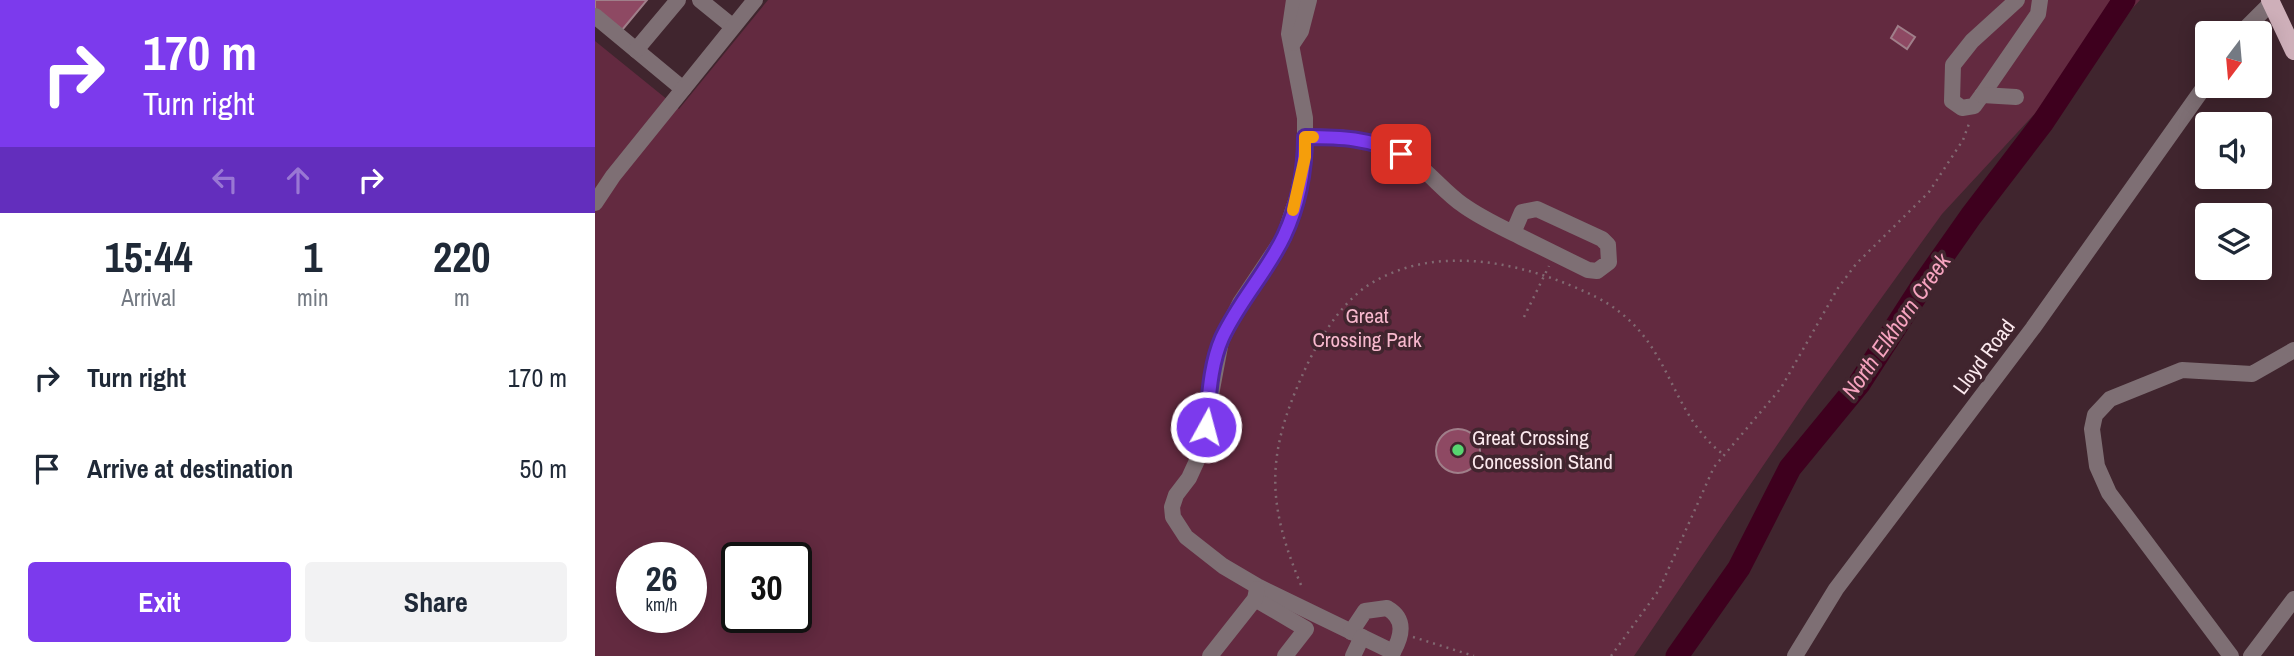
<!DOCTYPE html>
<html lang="en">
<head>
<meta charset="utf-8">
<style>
	body { margin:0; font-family:"Archivo Narrow",sans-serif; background:#f2f2f3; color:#1f2937; height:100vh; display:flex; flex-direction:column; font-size:26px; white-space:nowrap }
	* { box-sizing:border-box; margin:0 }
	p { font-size:23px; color:#747a83 }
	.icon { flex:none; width:38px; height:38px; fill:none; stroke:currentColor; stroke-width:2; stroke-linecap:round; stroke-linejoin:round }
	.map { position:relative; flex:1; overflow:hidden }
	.details { display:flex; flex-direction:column; background:#fff; width:595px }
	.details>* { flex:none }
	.banner { background:#7c3aed; color:#fff; overflow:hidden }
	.needle { width:46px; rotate:196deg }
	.buttons { position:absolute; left:1600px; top:21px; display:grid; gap:14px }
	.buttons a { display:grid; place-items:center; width:77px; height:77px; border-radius:7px; background:#fff; box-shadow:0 4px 18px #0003; font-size:35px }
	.speed { position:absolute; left:21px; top:542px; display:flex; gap:14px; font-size:35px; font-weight:700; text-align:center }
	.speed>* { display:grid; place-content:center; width:91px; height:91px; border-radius:50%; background:#fff; box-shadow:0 4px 18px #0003; line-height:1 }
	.speed small { font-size:18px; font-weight:400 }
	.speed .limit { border:4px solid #111; border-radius:10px; background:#fff; color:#111 }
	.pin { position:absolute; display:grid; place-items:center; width:60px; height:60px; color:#fff; margin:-30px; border-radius:14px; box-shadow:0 4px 10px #0006 }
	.me { position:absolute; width:77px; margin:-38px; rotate:7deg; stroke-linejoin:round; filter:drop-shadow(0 0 5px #0008) }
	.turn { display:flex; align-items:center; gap:24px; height:147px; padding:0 28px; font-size:32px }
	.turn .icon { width:91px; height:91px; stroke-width:2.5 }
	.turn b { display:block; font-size:49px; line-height:60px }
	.lanes { display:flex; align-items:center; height:66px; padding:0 28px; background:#0003; justify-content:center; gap:35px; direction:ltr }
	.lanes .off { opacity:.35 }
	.eta { display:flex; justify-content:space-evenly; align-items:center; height:119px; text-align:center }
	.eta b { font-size:42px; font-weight:700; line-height:49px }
	.button { display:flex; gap:14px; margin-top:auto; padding:14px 28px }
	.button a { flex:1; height:80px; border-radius:7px; background:#7c3aed; color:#fff; font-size:28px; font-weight:700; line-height:80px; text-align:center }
	.button a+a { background:#f2f2f3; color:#1f2937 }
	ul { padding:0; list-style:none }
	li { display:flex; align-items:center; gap:21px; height:91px; padding:0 28px }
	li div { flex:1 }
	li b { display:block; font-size:26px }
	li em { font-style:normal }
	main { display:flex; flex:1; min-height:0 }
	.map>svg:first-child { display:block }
	.green { fill:#632a40; fill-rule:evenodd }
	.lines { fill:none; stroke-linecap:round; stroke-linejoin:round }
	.river { stroke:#3e001e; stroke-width:23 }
	.building { fill:#8e4963; stroke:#a07f8a; stroke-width:2 }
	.path { stroke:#816971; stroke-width:2.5; stroke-dasharray:2 5; stroke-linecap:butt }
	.minor { stroke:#7e6f74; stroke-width:16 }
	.major { stroke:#ceafb9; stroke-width:18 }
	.route-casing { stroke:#51269a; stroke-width:18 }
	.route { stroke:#7c3aed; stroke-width:12 }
	.slow { stroke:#f59e0b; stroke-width:12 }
	.poi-dot { fill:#57d570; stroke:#40252e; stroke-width:2.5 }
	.labels { text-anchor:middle; stroke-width:7; stroke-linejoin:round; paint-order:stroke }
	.park-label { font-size:21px; fill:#f8b9ce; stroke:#40252e }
	.street-label { font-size:21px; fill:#fbe8ed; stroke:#40252e }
	.poi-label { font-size:21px; fill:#fbe8ed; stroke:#40252e; text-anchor:start }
	.water-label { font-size:23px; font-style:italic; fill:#f6a3bf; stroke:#40252e }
</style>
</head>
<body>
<main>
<section class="details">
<div class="banner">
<div class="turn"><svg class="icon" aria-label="right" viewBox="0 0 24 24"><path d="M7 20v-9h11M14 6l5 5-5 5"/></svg><div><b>170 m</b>Turn right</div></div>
<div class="lanes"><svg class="icon off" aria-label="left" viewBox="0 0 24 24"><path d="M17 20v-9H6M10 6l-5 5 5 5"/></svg><svg class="icon off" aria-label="ahead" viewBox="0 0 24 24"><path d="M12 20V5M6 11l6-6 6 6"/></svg><svg class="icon" aria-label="right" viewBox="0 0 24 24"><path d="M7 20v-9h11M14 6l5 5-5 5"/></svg></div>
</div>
<div class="eta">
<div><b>15:44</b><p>Arrival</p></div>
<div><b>1</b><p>min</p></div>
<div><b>220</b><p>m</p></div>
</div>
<ul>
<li><svg class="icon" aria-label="right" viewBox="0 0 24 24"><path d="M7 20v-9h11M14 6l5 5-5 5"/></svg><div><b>Turn right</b></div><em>170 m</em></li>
<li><svg class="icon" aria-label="arrive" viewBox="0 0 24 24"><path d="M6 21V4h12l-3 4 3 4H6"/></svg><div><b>Arrive at destination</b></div><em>50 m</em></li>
</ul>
<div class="button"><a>Exit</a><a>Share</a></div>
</section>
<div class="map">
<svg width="1699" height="656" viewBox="0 0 1699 656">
	<rect width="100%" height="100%" fill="#40252e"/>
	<path class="green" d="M173 0H1545L1347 214 1212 401 1039 656H0V41L84 109ZM37 558H96V618H37ZM142 558H201V618H142Z"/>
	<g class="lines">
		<path class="river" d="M1082 656 1144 568 1195 468 1264 384 1329 283 1376 216 1448 122 1529 0"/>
	</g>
	<g class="building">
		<path d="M0 0H52L27 30 0 9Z"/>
		<path d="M1303 26 1320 37 1312 49 1296 38Z"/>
		<circle cx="863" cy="451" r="22"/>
	</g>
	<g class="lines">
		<g class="path">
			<path d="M929 317 954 266"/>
			<path d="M706 585C672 504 671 456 707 376 721 344 743 306 772 286 840 241 933 263 1001 297 1079 337 1070 410 1129 455"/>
			<path d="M818 637 879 656"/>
			<path d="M1016 656 1064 590 1119 467 1186 388 1243 288 1261 264 1334 192 1368 140 1375 121"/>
		</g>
		<g class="minor">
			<path d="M105 0 137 26"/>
			<path d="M699 0 694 34 710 118V157L703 195 689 237 645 303 626 341 605 454 594 478 581 495 577 507 578 517 591 537 628 566 662 586 798 652 796 656"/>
			<path d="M1422 0 1377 41 1358 65 1357 101 1367 108 1379 106 1387 95 1443 14 1445 0"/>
			<path d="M0 16 88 89"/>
			<path d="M1646 33 1676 3"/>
			<path d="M698 43 706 31 714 0"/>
			<path d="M41 50 83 0"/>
			<path d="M1387 95 1421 97"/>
			<path d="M710 137C752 136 789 139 824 166 839 178 852 194 868 205 886 218 906 227 926 237L993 270 1002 271 1014 262 1013 245 1007 239 942 209 927 212 918 233"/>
			<path d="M0 203 18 176 160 0"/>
			<path d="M660 599 711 629 690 656"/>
			<path d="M756 632 770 611 792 608C811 619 807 636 798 652"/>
			<path d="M615 656 660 599 662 589"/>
			<path d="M758 656 767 637"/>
			<path d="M1200 656 1241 589 1438 328 1612 83"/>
			<path d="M1636 656 1514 493 1502 466 1497 429 1500 415 1515 399 1587 370 1657 374 1699 350"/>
			<path d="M1656 656 1699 599"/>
		</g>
		<path class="major" d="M1675 0 1699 51"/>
	</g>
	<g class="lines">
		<g class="route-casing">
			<path id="route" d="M611 427C614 398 615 365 627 338 644 301 672 272 689 236 703 206 710 171 710 137 746 137 774 138 806 154"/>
		</g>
		<use href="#route" class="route"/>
		<path class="slow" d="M698 210 710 157V137H718"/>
	</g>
	<circle class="poi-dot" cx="863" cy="450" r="7"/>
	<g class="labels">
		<g class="park-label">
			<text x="772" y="323">Great<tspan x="772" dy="24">Crossing Park</tspan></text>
		</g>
		<g class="street-label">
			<text transform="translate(1389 357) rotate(-53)" y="7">Lloyd Road</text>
		</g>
		<g class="poi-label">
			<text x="877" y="445">Great Crossing<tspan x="877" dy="24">Concession Stand</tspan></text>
		</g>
		<g class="water-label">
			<text transform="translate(1301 326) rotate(-55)" y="8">North Elkhorn Creek</text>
		</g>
	</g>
</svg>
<div class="buttons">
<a><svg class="needle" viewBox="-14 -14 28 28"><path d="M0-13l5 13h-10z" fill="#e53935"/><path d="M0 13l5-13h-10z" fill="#747a83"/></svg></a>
<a><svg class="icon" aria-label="sound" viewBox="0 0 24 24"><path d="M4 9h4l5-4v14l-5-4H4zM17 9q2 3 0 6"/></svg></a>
<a><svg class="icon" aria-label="layers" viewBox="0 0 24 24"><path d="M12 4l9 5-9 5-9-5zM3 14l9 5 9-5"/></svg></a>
</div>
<div class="speed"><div>26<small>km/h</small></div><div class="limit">30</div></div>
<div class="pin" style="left:806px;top:154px;background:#d93025"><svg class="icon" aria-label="arrive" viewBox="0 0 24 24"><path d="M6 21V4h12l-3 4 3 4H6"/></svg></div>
<svg class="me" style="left:611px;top:427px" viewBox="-20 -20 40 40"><circle r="17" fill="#7c3aed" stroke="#fff" stroke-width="3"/><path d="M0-11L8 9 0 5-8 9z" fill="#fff"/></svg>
</div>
</main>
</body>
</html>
